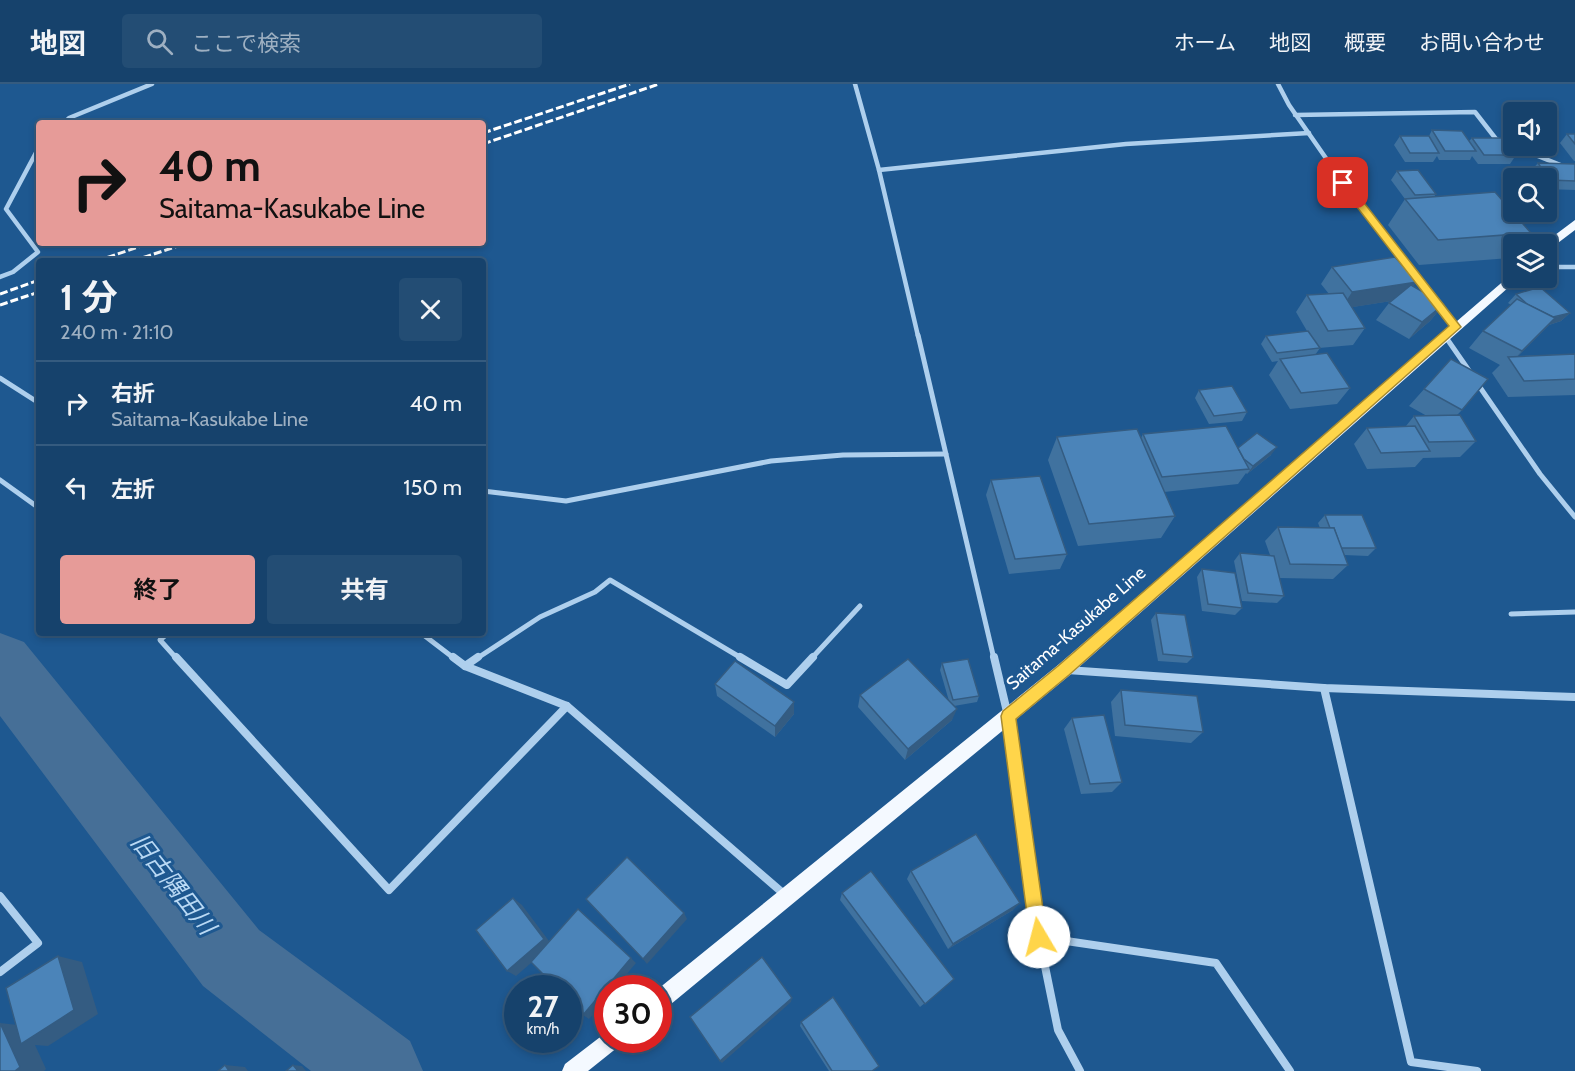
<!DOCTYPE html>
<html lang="ja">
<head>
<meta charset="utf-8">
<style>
	body { margin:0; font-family:Cabin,"Noto Sans JP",sans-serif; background:#234d74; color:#f1f3f6; height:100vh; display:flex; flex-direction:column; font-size:22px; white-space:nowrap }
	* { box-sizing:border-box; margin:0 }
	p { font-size:20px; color:#9eb0c2 }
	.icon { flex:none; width:33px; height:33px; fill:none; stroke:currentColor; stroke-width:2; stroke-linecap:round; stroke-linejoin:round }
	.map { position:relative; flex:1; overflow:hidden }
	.drawer { position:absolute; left:36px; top:174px; width:450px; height:378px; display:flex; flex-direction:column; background:#16426c; border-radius:6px; box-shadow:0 3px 9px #0003,0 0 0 2px #355b7f }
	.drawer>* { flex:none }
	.top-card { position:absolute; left:36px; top:36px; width:450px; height:126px; border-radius:6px; box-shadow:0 3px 9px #0003,0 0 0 2px #355b7f; background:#e69b98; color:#111; overflow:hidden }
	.controls { position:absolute; left:1503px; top:18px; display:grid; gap:12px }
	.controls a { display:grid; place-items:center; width:54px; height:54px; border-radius:6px; background:#16426c; box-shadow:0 3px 9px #0003,0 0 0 2px #355b7f; font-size:30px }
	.speed { position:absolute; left:504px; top:891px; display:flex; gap:12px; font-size:30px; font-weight:700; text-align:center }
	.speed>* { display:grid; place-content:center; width:78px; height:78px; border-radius:50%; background:#16426c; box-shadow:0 3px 9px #0003,0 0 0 2px #355b7f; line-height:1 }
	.speed small { font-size:15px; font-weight:400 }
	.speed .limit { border:9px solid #d22; background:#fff; color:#111 }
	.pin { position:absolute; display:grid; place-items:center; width:51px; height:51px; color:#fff; margin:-26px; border-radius:12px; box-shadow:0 3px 9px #0006 }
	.me { position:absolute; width:66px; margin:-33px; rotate:352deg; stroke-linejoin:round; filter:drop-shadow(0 0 4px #0008) }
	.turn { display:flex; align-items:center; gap:21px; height:126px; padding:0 24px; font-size:27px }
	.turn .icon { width:78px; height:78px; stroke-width:2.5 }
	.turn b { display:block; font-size:42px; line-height:51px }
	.round { display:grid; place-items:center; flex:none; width:63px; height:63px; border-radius:6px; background:#234d74 }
	.head { display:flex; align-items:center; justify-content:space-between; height:102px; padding:0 24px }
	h1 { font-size:36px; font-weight:700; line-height:45px }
	.primary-button { display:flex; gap:12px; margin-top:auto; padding:12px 24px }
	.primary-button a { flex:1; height:69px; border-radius:6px; background:#e69b98; color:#111; font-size:24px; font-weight:700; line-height:69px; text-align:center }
	.primary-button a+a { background:#234d74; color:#f1f3f6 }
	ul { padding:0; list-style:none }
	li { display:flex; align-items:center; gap:18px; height:84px; padding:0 24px; border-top:2px solid #355b7f }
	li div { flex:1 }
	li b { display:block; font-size:22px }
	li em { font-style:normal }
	header { display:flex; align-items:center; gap:36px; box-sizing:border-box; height:84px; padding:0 30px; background:#16426c; border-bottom:2px solid #355b7f }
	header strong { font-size:28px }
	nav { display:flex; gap:33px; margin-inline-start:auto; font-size:21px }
	.search { width:420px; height:54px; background:#234d74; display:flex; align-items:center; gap:15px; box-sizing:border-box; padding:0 21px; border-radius:6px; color:#9eb0c2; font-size:22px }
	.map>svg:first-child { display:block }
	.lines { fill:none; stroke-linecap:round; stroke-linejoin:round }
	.river { fill:#466f97; fill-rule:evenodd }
	.street-far2 { stroke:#aecfed; stroke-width:4.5 }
	.street-far1 { stroke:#aecfed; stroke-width:5 }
	.street { stroke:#aecfed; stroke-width:8 }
	.primary { fill:#f4f9ff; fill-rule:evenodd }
	.rail { stroke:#fff; stroke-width:3; stroke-dasharray:8 3; stroke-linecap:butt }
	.wall { fill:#40729f }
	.shaded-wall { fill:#345c82 }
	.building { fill:#4b84b9; stroke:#345c82; stroke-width:1.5 }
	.route { fill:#ffd54a; stroke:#a68a30; stroke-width:1.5 }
	.labels { text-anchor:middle; stroke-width:6; stroke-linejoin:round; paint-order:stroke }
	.street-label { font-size:18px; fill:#fff; stroke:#1e5890 }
	.near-water-label { font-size:24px; font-style:italic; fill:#bad9f4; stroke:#1e5890 }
</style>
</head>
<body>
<header>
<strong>地図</strong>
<div class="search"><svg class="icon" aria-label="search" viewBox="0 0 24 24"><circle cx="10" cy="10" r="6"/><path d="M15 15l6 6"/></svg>ここで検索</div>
<nav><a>ホーム</a><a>地図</a><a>概要</a><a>お問い合わせ</a></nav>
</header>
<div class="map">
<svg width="1575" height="987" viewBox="0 0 1575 987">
	<rect width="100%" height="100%" fill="#1e5890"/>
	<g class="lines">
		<path class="river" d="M0 549 24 558 259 846 410 957 423 987H311L203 902 0 632Z"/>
		<g class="street-far2">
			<path d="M855 0 879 86 918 252"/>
			<path d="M1278 0 1289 21 1355 116 1455 243"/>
			<path d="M1295 31 1475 28 1496 55 1575 87"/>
			<path d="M64 39 69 34 152 0"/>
			<path d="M879 86 1126 60 1309 49"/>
			<path d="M1546 183H1575"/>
			<path d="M0 193 13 188 38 168 6 125 39 63"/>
		</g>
		<g class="street-far1">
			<path d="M918 251 994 575"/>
			<path d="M1445 252 1470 288"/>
			<path d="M0 294 39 319"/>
			<path d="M1477 299 1540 390 1575 433"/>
			<path d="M0 396 39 424"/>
			<path d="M483 407 566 417 771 377 843 371 946 370"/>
			<path d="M1511 530 1575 528"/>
			<path d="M168 549 160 556 177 575"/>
			<path d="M421 549 455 575"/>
			<path d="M476 575 540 533 595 508 610 496 743 575"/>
			<path d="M811 575 860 522"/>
		</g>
		<g class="street">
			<path d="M176 573 389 806 567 622"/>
			<path d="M453 573 465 582 567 622 784 810"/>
			<path d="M740 573 787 601 813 573"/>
			<path d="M994 573 1008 632 1039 853 1058 946 1080 987"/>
			<path d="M465 582 478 573"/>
			<path d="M1067 586 1324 604 1575 613"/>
			<path d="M1324 604 1411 978 1477 987"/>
			<path d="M0 812 38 859 0 888"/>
			<path d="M1039 853 1216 879 1290 987"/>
		</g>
		<g class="primary">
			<path d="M1575 136V146L1546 168V160H1543Z"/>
			<path d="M1514 188V194L1518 195 1070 591 665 925 658 928V905L1058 581Z"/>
			<path d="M608 947V956H621L618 963 588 987H562L565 980Z"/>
		</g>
		<g class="rail">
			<path d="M483 49 630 0"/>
			<path d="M483 60 659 0"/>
			<path d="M97 177 150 159"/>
			<path d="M133 177 187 159"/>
			<path d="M0 210 39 196"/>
			<path d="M0 221 39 208"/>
		</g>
	</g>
	<g class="wall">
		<path d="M1432 46 1469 57 1472 54 1516 71 1510 80H1478L1472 72 1470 76H1439L1437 72 1433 78H1405L1394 61 1400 52H1429Z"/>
		<path d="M1567 50H1575V77H1574L1560 59Z"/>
		<path d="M1538 79 1575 80V106L1546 105V94H1535L1530 88Z"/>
		<path d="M1397 87 1436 110 1434 113 1531 149 1521 160H1514V169L1510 174 1419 181 1388 141 1405 115 1391 96Z"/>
		<path d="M1332 183 1414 203 1444 220 1430 237 1409 255 1376 236 1389 219 1391 217 1352 223 1365 244 1353 261 1319 264H1320L1315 271 1350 304 1337 320 1290 325 1269 291 1278 277 1272 278 1261 260 1266 252 1307 247 1296 228 1307 211 1329 210 1321 200Z"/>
		<path d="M1516 210 1570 229 1561 237 1549 241 1518 272 1575 270V311L1508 313 1492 289 1500 281 1469 264 1483 247 1511 221 1508 219Z"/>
		<path d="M1451 275 1462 326 1457 331 1476 357 1460 373 1423 374 1415 383 1367 385 1354 360 1367 344 1406 342 1414 332H1427L1409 322Z"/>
		<path d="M1199 306 1247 328 1242 337 1209 340 1195 314Z"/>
		<path d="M1143 350 1238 364 1271 371 1247 390 1246 389 1238 400 1164 408 1175 432 1161 454 1078 462 1048 376 1057 353 1141 354Z"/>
		<path d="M991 396 1067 470 1060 485 1009 490 986 411Z"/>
		<path d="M1325 431 1376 464 1368 472 1344 471 1348 481 1333 495 1279 494 1284 512 1277 519 1242 517 1234 477 1240 469 1270 471 1265 457 1278 443 1320 444 1318 439Z"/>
		<path d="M1202 485 1242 524 1235 531 1202 527 1197 493Z"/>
		<path d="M1156 529 1193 573 1187 579 1158 577 1151 536Z"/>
		<path d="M942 579 979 612 977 618 954 622 952 636 905 676 858 623 860 611 949 617 940 586Z"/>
		<path d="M715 600 794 630 775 653 717 612Z"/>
		<path d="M1121 606 1203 648 1191 659 1115 652 1111 618Z"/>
		<path d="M1072 634 1122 698 1112 708 1081 710 1064 645Z"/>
		<path d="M911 787 1013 826 948 865 907 795Z"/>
		<path d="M842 809 954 895 920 923 840 816Z"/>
		<path d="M801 938 872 987H829L800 942Z"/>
	</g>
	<g class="shaded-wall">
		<path d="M1417 198 1404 215 1341 225 1352 208Z"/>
		<path d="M1444 220 1430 237 1409 255 1422 238Z"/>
		<path d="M1570 229 1561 237 1549 241 1512 278 1522 267 1545 236Z"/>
		<path d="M1277 363 1271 371 1247 390 1253 382Z"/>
		<path d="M794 618V630L775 653V642Z"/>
		<path d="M957 625 952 636 905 676 908 665Z"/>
		<path d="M513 814 522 821 552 861 516 892 507 887Z"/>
		<path d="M1020 819 1013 826 948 865 953 860Z"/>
		<path d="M684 829 687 835 647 880 643 875Z"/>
		<path d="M58 872 82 878 98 930 48 962 35 961 46 985 44 987H15L0 939 27 942Z"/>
		<path d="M631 874 636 879 615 904H608V913L589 935 583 931Z"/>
		<path d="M792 914 791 918 722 979 720 977Z"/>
		<path d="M225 981 245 983 248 987H229Z"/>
		<path d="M293 981 302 982 306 987H298Z"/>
	</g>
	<g class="building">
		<path d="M1432 46 1462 47 1476 67H1445Z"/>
		<path d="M1567 50H1575V60Z"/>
		<path d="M1400 52H1429L1439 69H1410Z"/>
		<path d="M1472 54H1504L1516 71H1484Z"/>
		<path d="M1538 79 1575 80V97L1549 96Z"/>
		<path d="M1418 86 1436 110 1415 111 1397 87Z"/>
		<path d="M1495 108 1531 149 1438 156 1405 115Z"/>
		<path d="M1395 173 1417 198 1352 208 1332 183Z"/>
		<path d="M1411 201 1444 220 1422 238 1389 219Z"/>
		<path d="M1540 203 1570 229 1553 233 1527 220 1516 210Z"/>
		<path d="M1343 209 1365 244 1328 247 1307 211Z"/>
		<path d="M1517 215 1555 234 1522 267 1483 247Z"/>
		<path d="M1308 247 1320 264 1277 269 1266 252Z"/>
		<path d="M1327 269 1350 304 1301 309 1280 275Z"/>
		<path d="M1575 270V295L1524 297 1508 273Z"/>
		<path d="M1451 275 1488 295 1462 326 1424 305Z"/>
		<path d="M1232 302 1247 328 1214 332 1199 306Z"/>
		<path d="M1460 331 1476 357 1429 358 1414 332Z"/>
		<path d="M1226 342 1249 385 1162 393 1143 350Z"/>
		<path d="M1415 342 1430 367 1381 369 1367 344Z"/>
		<path d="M1137 345 1175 432 1089 440 1057 353Z"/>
		<path d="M1257 349 1277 363 1253 382 1244 375 1238 364Z"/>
		<path d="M1040 392 1067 470 1015 475 991 396Z"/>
		<path d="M1325 431H1362L1376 464H1341L1334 444H1330Z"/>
		<path d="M1278 443 1334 444 1348 481 1290 480Z"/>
		<path d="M1240 469 1274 472 1284 512 1248 509Z"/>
		<path d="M1202 485 1235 489 1242 524 1208 520Z"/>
		<path d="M1156 529 1185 531 1193 573 1163 570Z"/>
		<path d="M908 575 957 625 908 665 860 611Z"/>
		<path d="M968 575 979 612 953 616 942 579Z"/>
		<path d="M735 577 794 618 775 642 715 600Z"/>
		<path d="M1121 606 1197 612 1203 648 1125 641Z"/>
		<path d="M1104 631 1122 698 1090 700 1072 634Z"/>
		<path d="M976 750 1020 819 953 860 911 787Z"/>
		<path d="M627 773 684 829 643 875 586 815Z"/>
		<path d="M871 787 954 895 925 920 842 809Z"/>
		<path d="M513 814 544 855 507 887 476 846Z"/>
		<path d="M578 825 631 874 583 931 568 917V904H557L531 878Z"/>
		<path d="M58 872 74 926 21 960 6 904Z"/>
		<path d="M762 873 792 914 720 977 690 933Z"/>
		<path d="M833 913 879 982 872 987H832L801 938Z"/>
		<path d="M0 939 20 983 15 987H0Z"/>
		<path d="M225 981 229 987H218Z"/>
		<path d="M293 981 298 987H286Z"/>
	</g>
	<path class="route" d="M1343 96 1347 97 1461 243 1069 591 1016 635 1047 853 1045 859 1039 861 1033 859 1030 853 1001 632 1003 627 1058 582 1449 242 1340 101V97Z"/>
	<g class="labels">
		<g class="street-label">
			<text transform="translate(1076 544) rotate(-41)" y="6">Saitama-Kasukabe Line</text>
		</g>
		<g class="near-water-label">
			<text transform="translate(173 800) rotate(52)" y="8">旧古隅田川</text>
		</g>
	</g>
</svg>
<div class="controls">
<a><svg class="icon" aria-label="sound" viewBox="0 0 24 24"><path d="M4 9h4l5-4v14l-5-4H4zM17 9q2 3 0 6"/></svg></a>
<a><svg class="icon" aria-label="search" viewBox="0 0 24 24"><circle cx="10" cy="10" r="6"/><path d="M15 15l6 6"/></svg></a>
<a><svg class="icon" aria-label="layers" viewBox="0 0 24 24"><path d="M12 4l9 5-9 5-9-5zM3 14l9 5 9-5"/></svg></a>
</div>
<div class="speed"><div>27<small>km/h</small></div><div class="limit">30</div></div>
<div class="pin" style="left:1343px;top:99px;background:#d93025"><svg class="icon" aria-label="arrive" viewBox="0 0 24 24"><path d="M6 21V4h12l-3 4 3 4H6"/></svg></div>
<svg class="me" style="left:1039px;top:853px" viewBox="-20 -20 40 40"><circle r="19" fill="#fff"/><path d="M0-13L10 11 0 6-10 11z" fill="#ffd54a"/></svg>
<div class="top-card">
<div class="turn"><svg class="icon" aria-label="right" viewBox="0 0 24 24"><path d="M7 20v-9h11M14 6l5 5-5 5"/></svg><div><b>40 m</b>Saitama-Kasukabe Line</div></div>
</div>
<section class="drawer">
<div class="head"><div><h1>1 分</h1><p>240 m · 21:10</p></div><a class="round"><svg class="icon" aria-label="close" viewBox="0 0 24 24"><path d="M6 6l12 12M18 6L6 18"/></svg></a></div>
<ul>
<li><svg class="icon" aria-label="right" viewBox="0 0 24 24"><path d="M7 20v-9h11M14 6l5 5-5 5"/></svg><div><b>右折</b><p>Saitama-Kasukabe Line</p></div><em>40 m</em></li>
<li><svg class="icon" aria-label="left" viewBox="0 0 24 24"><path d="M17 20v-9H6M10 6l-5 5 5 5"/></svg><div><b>左折</b></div><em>150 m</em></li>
</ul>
<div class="primary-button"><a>終了</a><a>共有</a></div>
</section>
</div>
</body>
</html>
